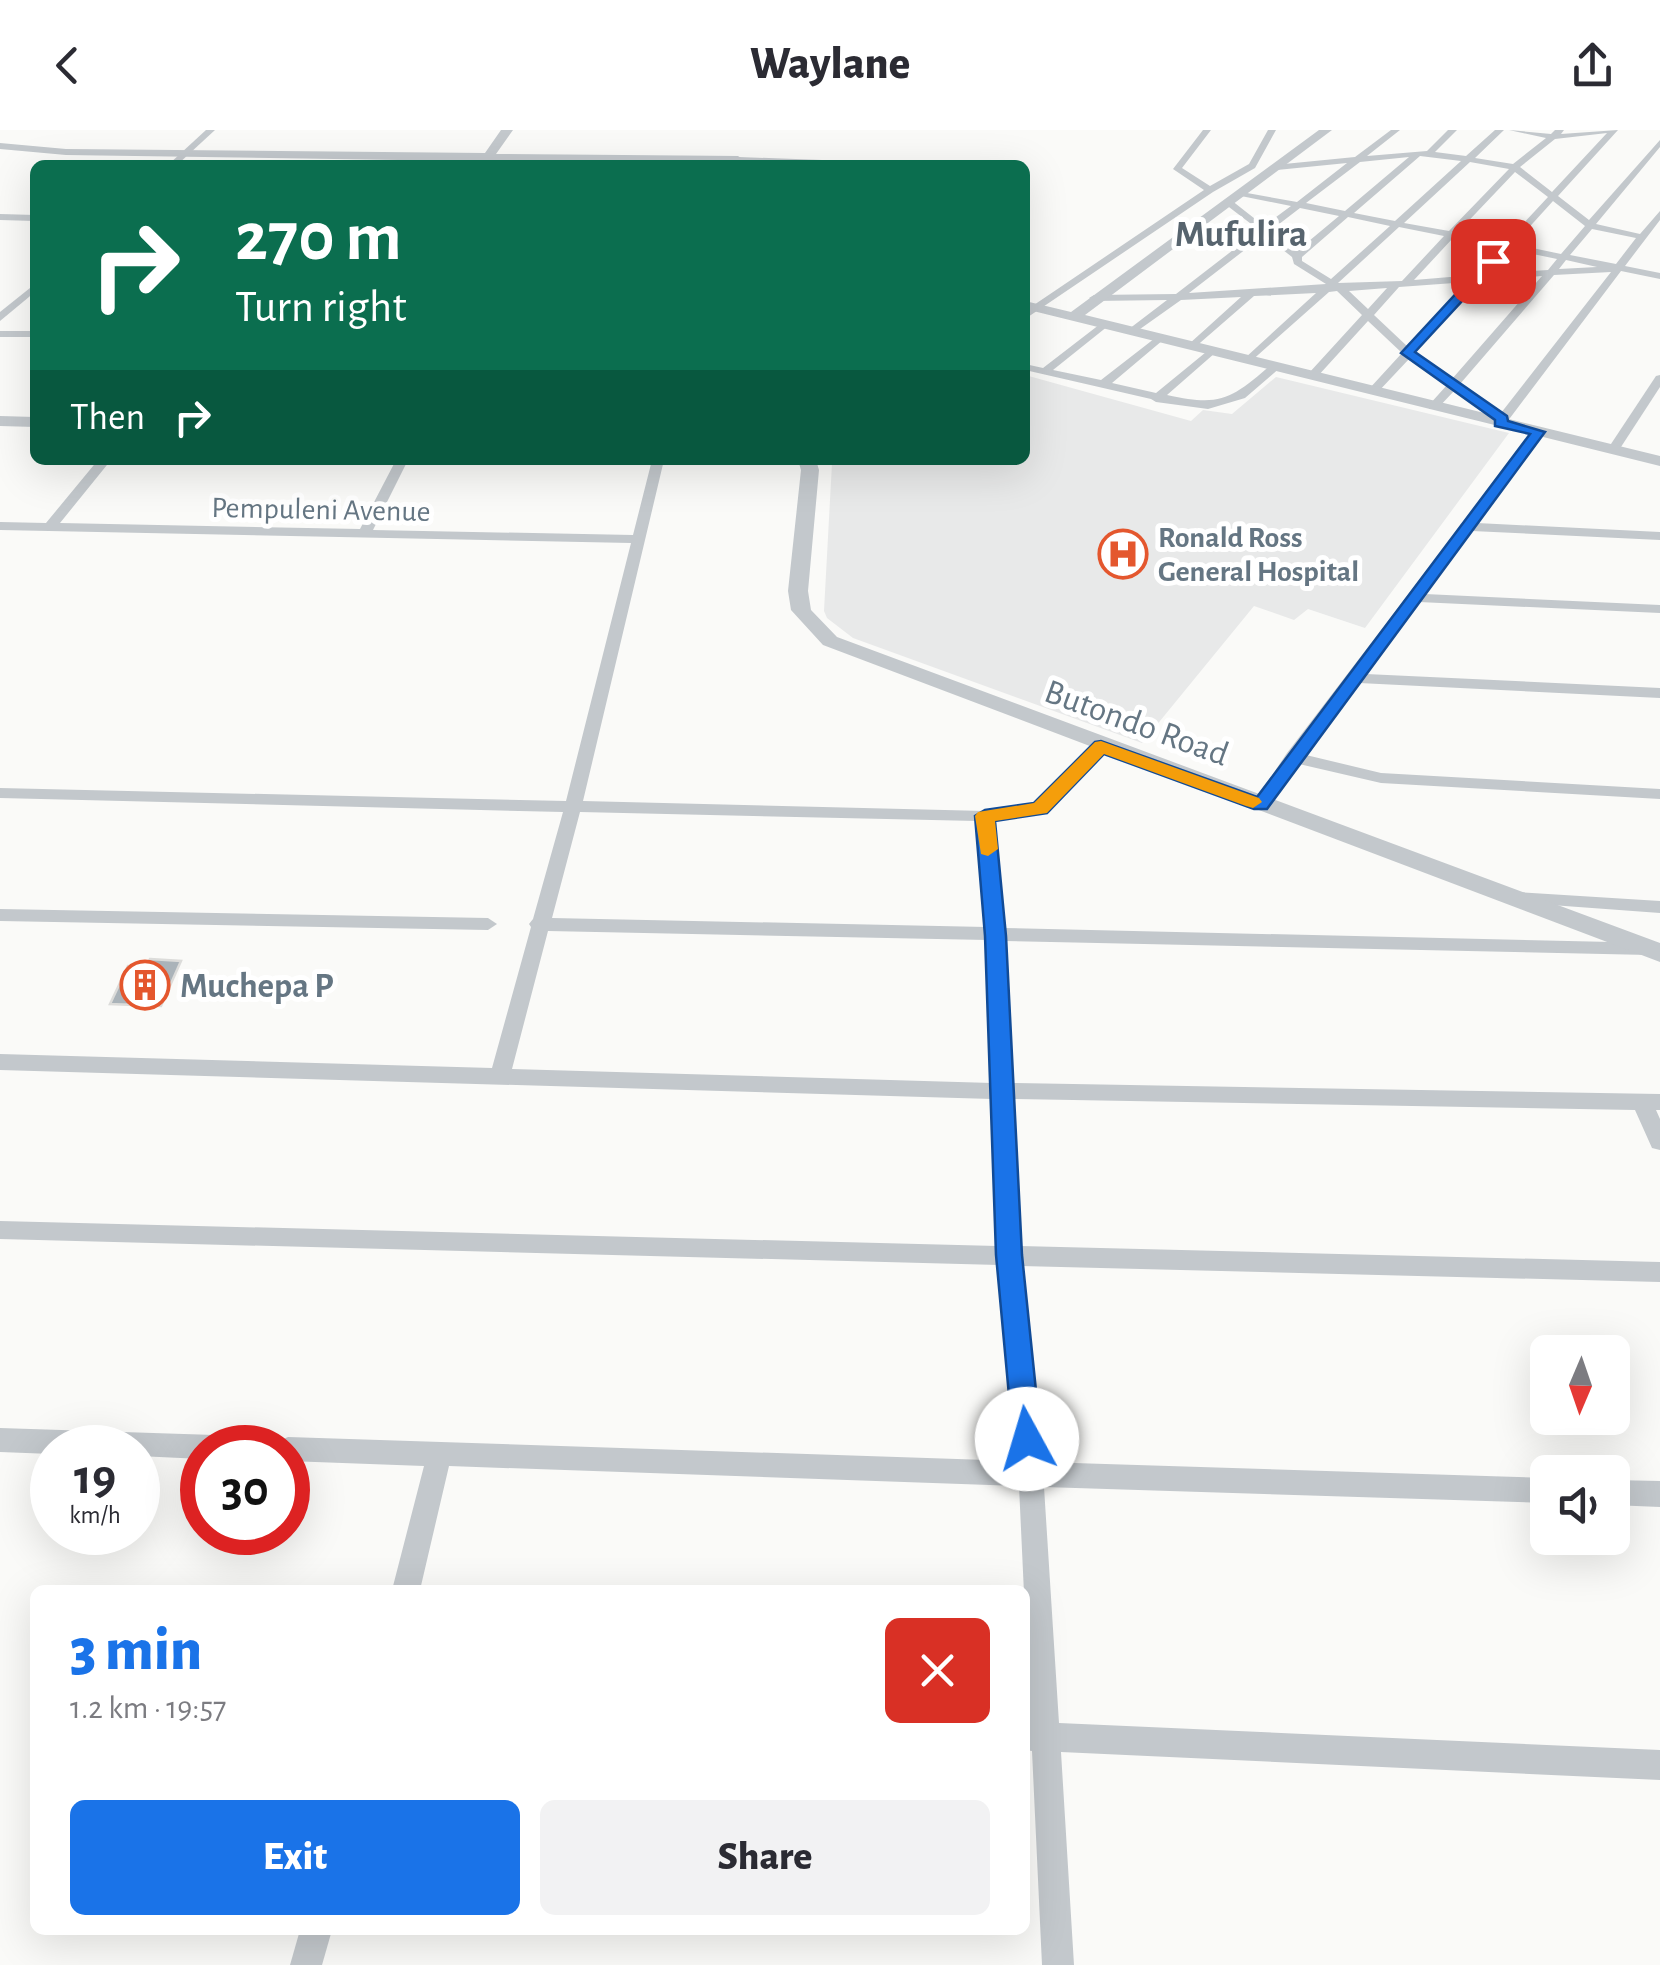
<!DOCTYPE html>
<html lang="en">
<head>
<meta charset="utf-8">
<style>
	body { margin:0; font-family:"Alegreya Sans",sans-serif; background:#f2f2f3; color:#2b2b33; height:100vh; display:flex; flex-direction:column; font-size:38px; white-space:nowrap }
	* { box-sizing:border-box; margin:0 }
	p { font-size:32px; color:#7c7c81 }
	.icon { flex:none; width:55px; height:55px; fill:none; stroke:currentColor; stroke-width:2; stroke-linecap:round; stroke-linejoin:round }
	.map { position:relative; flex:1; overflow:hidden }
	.drawer { position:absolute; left:30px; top:1455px; width:1000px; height:350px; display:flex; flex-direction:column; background:#fff; border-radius:15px; box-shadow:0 10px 40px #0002 }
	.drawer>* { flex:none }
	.hud { position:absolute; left:30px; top:30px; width:1000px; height:305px; border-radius:15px; box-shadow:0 10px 40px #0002; background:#0b6e4f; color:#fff; overflow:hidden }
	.needle { width:65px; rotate:182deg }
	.buttons { position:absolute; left:1530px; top:1205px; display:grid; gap:20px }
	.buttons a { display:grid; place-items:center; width:100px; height:100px; border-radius:15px; background:#fff; box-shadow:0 10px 40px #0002; font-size:50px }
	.speed { position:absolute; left:30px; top:1295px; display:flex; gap:20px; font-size:50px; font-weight:700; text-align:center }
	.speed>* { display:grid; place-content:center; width:130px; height:130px; border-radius:50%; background:#fff; box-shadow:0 10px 40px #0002; line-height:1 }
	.speed small { font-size:25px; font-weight:400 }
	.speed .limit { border:15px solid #d22; background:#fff; color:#111 }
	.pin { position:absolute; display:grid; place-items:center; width:85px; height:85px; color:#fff; margin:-42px; border-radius:20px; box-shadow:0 5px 15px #0006 }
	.me { position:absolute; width:110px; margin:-55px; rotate:354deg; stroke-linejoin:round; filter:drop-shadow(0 0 8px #0008) }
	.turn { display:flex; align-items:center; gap:35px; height:210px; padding:0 40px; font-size:45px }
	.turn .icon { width:130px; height:130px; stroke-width:2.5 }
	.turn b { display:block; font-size:70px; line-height:85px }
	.then { display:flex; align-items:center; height:95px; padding:0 40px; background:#0003; gap:20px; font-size:38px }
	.round { display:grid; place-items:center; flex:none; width:105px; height:105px; border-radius:15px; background:#f2f2f3 }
	.headline { display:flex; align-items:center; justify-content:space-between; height:170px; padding:0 40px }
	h1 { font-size:60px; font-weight:800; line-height:75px; color:#1a73e8 }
	.action { display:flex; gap:20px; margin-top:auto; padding:20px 40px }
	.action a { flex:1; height:115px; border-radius:15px; background:#1a73e8; color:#fff; font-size:40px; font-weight:800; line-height:115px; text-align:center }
	.action a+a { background:#f2f2f3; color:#2b2b33 }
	header { display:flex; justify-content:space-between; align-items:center; height:130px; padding:0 40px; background:#fff; font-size:45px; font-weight:800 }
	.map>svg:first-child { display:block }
	.built { fill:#e8e9e9 }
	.building { fill:#aab3b9; stroke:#dcdcda; stroke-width:2.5 }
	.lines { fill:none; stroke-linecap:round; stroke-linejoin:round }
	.minor { fill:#c3c8cc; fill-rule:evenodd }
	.tertiary { fill:#c3c8cc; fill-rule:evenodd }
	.route { fill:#1a73e8; stroke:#114b97; stroke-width:2.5 }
	.slow { fill:#f59e0b }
	.labels { text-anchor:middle; stroke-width:10; stroke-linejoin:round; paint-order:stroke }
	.far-street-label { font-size:30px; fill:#657683; stroke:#fff }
	.far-poi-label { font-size:30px; font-weight:bold; fill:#657683; stroke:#fff; text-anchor:start }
	.street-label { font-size:35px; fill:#657683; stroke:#fff }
	.poi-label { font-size:35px; font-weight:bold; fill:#657683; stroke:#fff; text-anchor:start }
	.far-district-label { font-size:38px; font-weight:bold; fill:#57646e; stroke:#fff }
</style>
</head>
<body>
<header><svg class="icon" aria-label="back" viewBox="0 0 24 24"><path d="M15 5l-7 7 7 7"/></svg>Waylane<svg class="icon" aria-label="share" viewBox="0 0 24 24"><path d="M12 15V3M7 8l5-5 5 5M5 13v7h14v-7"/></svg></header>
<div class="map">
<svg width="1660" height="1835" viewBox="0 0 1660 1835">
	<rect width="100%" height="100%" fill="#fafaf8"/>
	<path class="built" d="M1025 245 1191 291 1203 280 1232 284 1276 247 1509 303 1365 498 1308 479 1294 490 1254 476 1142 613 853 508 827 488 824 481 832 333 1025 330Z"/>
	<path class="building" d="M150 829 181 831 161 876 110 874 128 836 146 837Z"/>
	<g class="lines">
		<g class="minor">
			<path d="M206 0H215L177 35H168Z"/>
			<path d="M1203 0H1211L1182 38 1210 56 1249 34 1268 0H1276L1255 38 1213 62 1025 189V181L1204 60 1173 39Z"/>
			<path d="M1391 0H1400L1367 26 1427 21 1448 0H1457L1435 22 1466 26 1495 0H1504L1475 28 1513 34 1546 8 1509 0 1551 4 1555 0H1564L1561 4 1618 0 1558 66 1589 90 1660 10V17L1596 94 1640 104 1660 81V90L1625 136 1660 143V149L1621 141 1504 296H1496V290L1454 261 1437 279H1429V275L1447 255 1409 229 1377 263H1369V259L1402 223 1368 191 1317 247H1309V243L1362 185 1337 161 1329 162 1249 233 1245 232V228L1316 163 1254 166 1193 219 1189 218V214L1241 167 1181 170 1133 204 1129 203V199L1167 170 1094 171 1089 168 1094 165 1176 164 1259 100 1225 74V70H1231L1264 96 1291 76 1236 65V61L1297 72 1347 33 1277 40 1274 35 1355 27ZM1607 3 1552 62 1520 37 1555 9ZM1420 26 1461 31 1395 91 1354 83ZM1409 27 1345 81 1306 73 1360 32ZM1470 32 1509 39 1449 101 1404 93ZM1515 42 1548 67 1505 113 1457 103ZM1553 71 1585 96 1561 124 1514 114ZM1300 78 1339 86 1297 121 1270 101ZM1348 87 1390 96 1331 149 1302 131V127ZM1399 97 1444 106 1402 151 1338 153ZM1592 99 1636 108 1616 134 1570 125ZM1264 105 1292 127 1294 134 1326 154 1189 163ZM1453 108 1500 117 1474 145 1414 150ZM1509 119 1557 129 1548 140 1486 144ZM1566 130 1597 137 1559 139ZM1611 142 1501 283 1460 254 1554 145ZM1542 146 1452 249 1415 223 1480 151ZM1468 152 1408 217 1374 185 1399 157ZM1387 158 1368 179 1349 161Z"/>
			<path d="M738 27 876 32 880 35 735 32Z"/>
			<path d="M0 84 35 85V91L0 90Z"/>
			<path d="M35 154V162L0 191V182Z"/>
			<path d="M1104 191 1108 192V196L1053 240 1101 250 1159 205 1164 208 1163 210 1112 253 1156 263 1211 218 1216 221 1215 223 1167 265C1222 277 1231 269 1272 234L1282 236 1245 268 1208 279 1156 272 1151 269 1025 240V234L1043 238Z"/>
			<rect x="0" y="201" width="35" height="6"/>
			<path d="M1660 245V257L1619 320 1609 323 1607 320 1656 246Z"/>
			<path d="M1534 300 1544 303 1477 393 1660 402V410L1472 401 1425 464 1660 475V483L1419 472 1366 544 1660 558V568L1359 553 1306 625 1381 643 1660 659V669L1381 653 1299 634 1266 679H1254L1252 675 1287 623Z"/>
			<path d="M98 330H111L60 393 360 399 396 330H408L373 400 633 405 652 330H664L583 671 985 681 1035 673 1095 613 1101 611 1109 616 1107 619 1046 682 994 690 1004 798 1656 813 1658 818 1656 823 1649 825 1005 811 1012 953 1660 964V980H1656L1660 989V1020L1652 1018 1635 980 1013 969 1020 1116 1660 1132V1152L1021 1136 1042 1332 1548 1348V1373L1044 1357 1059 1593 1660 1620V1650L1061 1622 1074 1835H1042L1032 1621 1025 1620V1592H1030L1019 1356 449 1336 420 1460H392L424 1336 288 1331V1318H276L279 1311 288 1307 1017 1331 999 1135 0 1109V1091L997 1116 992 969 0 940V924L492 938 531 797 529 794 533 789 563 682 0 668V658L566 671 631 413 0 400V392L46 393ZM580 682 977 691 986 797 552 788ZM548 801 987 810 992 953 512 939Z"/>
			<path d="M1518 762 1660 771V783L1512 772 1509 768Z"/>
			<path d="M0 779 488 788 497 794 488 800 0 791Z"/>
			<path d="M0 1298 245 1306 254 1310 257 1318H202V1329L138 1326V1318H52V1324L0 1322Z"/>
			<path d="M1612 1350 1660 1351V1377L1612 1375Z"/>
			<path d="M300 1800H332L322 1835H290Z"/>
		</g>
		<g class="tertiary">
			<path d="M501 0H513L496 24 738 26 744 30 743 35H731L66 25 0 19V13L66 19 485 23Z"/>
			<path d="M1319 0H1332L1085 185 1660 326V336L1025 179V171L1071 182Z"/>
			<path d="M0 286 35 287V297L0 296Z"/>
			<path d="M798 330H816L819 340 808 461 811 480 837 507 1660 813V832L823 515 791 480 788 461 801 340Z"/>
		</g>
	</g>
	<path class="route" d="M1489 128 1499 131 1415 222 1507 286 1508 291 1545 302 1267 679H1254L1104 624 1047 683 995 691 1006 806 1022 1125 1041 1309 1037 1319 1027 1323 1017 1319 1013 1309 996 1125 985 806 975 686 985 680 1034 673 1095 612 1101 611 1257 667 1530 304 1495 296V290L1401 223Z"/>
	<path class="slow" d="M1101 611 1259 668 1262 672 1253 678 1246 676 1104 624 1047 683 995 691 998 719 988 726 981 724 975 686 978 682 1034 673 1095 612Z"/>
	<defs>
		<g id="hospital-ring" transform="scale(2.5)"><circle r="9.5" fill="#fff" stroke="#e4572e" stroke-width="1.5"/><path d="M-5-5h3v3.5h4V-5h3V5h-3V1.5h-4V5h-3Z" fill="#e4572e"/></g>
		<g id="building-ring" transform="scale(2.5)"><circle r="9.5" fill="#fff" stroke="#e4572e" stroke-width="1.5"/><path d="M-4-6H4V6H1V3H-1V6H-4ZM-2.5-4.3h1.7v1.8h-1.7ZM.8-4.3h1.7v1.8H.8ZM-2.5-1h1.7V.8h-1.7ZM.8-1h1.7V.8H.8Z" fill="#e4572e"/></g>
	</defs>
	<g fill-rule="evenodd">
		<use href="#hospital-ring" x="1123" y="424"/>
		<use href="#building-ring" x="145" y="855"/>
	</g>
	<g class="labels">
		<g class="far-street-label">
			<text transform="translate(321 379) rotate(1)" y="10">Pempuleni Avenue</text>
		</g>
		<g class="far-poi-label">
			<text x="1158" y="417">Ronald Ross<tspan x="1158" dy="34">General Hospital</tspan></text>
		</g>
		<g class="street-label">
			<text transform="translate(1137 592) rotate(20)" y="12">Butondo Road</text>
		</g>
		<g class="poi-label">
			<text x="180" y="867">Muchepa P</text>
		</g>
		<g class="far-district-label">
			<text x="1241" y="116">Mufulira</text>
		</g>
	</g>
</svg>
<div class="buttons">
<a><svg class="needle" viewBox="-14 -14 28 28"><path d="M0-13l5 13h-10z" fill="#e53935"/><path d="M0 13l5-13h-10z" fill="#7c7c81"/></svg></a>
<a><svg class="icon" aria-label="sound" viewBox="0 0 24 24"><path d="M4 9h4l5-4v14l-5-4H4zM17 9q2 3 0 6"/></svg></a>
</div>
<div class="speed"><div>19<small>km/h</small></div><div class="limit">30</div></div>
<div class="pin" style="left:1493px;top:131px;background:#d93025"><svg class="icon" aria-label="arrive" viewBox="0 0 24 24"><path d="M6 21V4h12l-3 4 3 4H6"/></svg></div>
<svg class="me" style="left:1027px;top:1309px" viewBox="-20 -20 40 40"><circle r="19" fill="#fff"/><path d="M0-13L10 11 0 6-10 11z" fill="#1a73e8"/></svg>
<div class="hud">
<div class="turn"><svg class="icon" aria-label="right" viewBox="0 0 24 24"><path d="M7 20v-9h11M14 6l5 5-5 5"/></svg><div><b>270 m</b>Turn right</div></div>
<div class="then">Then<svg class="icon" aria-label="right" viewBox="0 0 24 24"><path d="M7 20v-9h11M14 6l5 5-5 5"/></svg></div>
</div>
<section class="drawer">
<div class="headline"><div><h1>3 min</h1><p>1.2 km · 19:57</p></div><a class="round" style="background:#d93025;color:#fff"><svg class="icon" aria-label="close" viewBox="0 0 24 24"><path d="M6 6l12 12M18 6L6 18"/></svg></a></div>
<div class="action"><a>Exit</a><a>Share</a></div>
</section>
</div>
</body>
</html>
